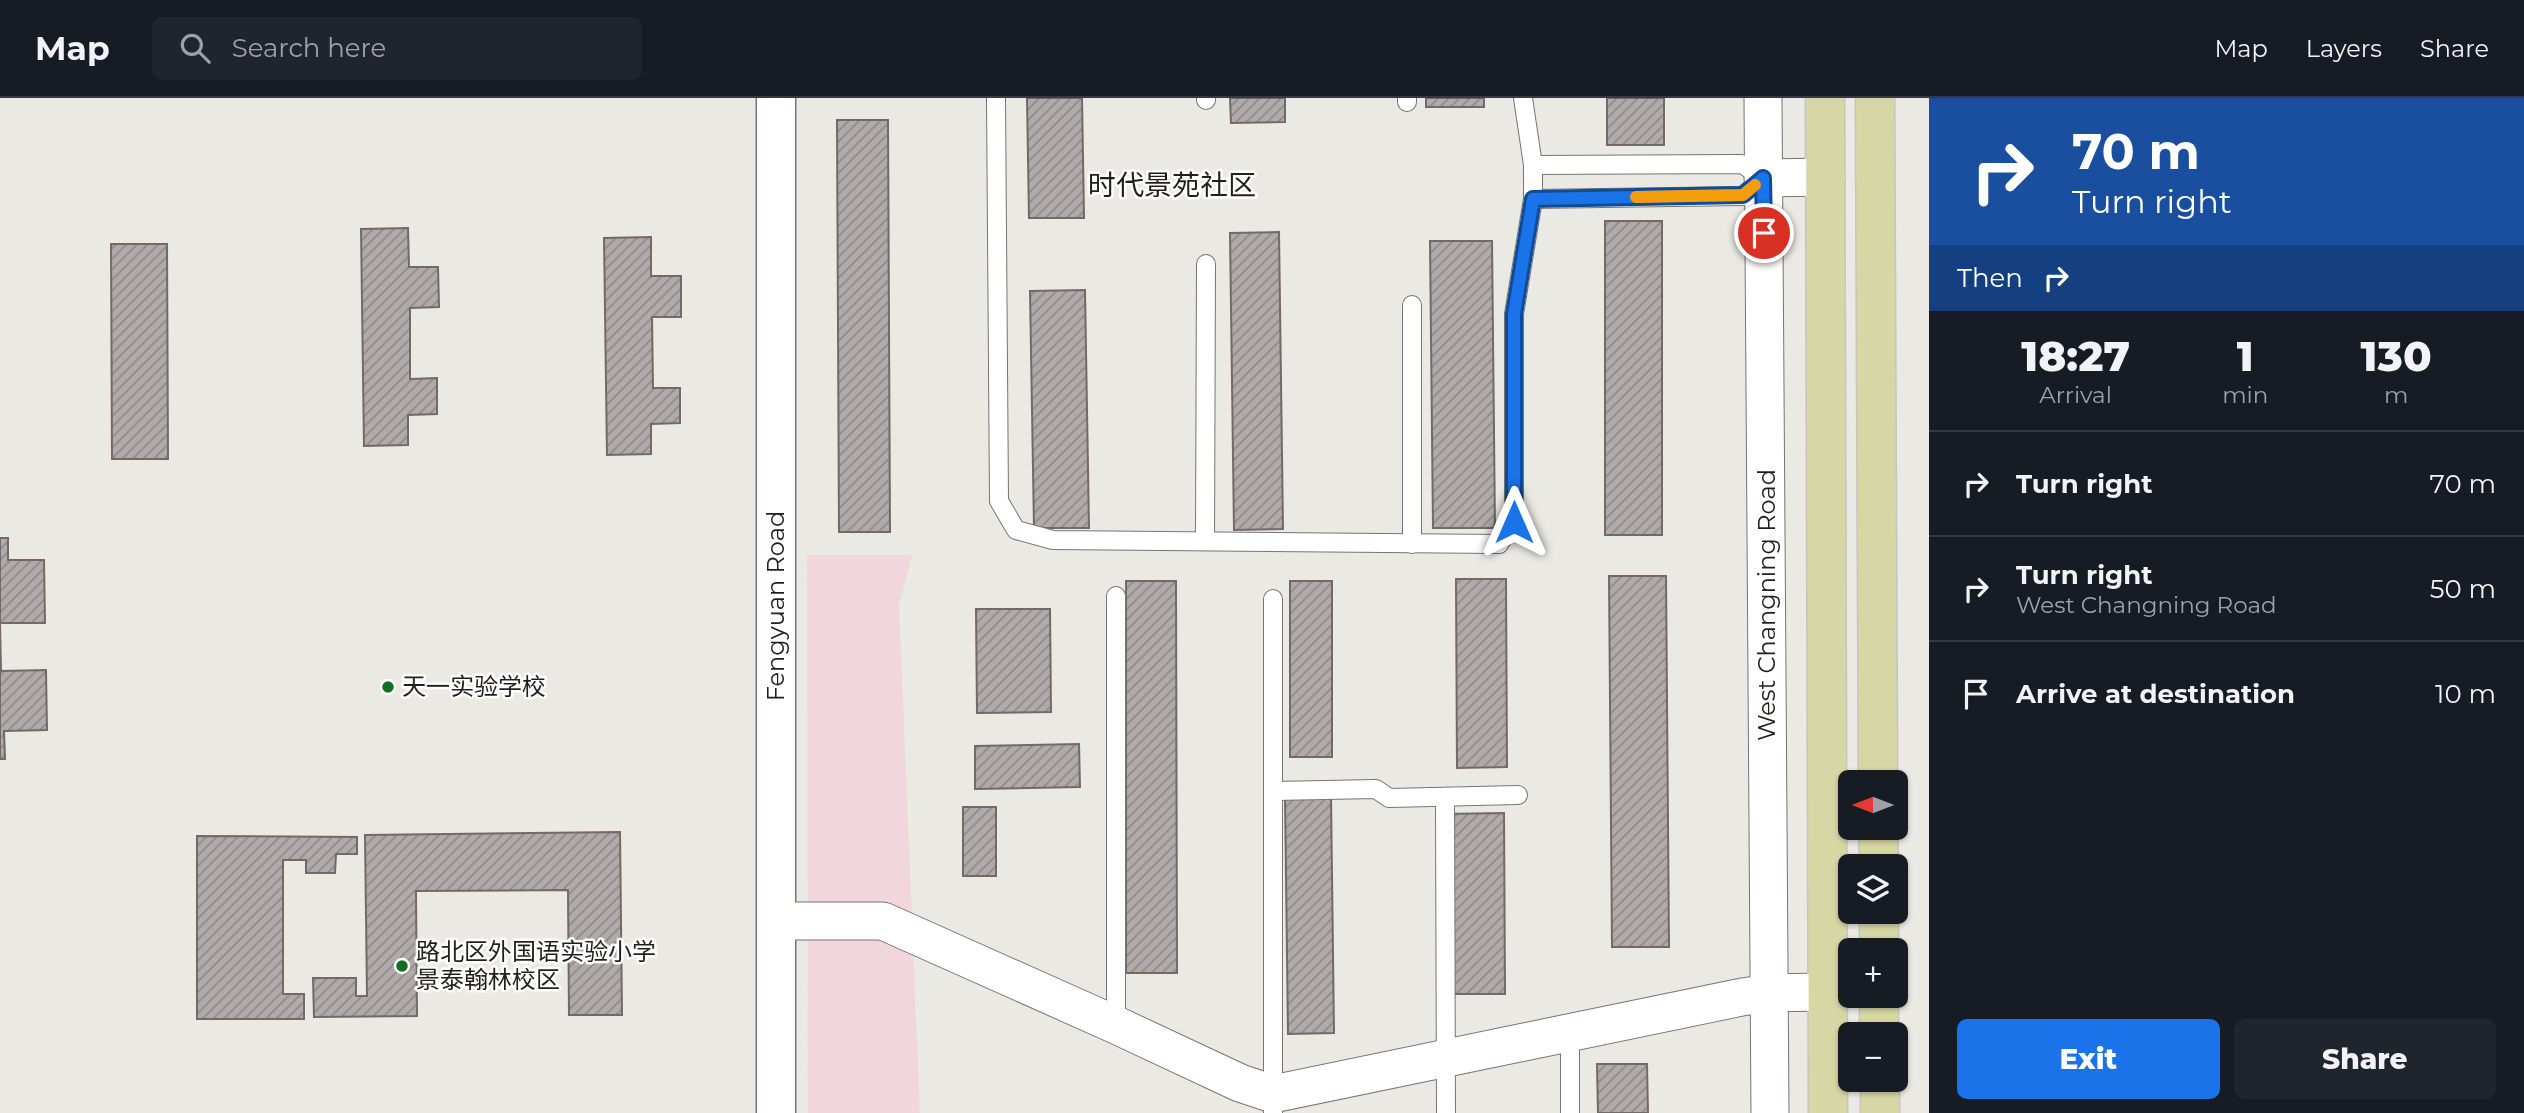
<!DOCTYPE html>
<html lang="en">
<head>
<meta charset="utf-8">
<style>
	body { margin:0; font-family:Montserrat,"Noto Sans SC",sans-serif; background:#20242c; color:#f1f3f6; height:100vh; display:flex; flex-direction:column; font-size:26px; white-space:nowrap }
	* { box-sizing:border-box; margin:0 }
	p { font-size:23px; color:#9ea1a6 }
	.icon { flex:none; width:38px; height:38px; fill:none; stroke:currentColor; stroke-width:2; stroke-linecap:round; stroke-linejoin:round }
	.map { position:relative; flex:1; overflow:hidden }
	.side { display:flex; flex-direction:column; background:#171b24; width:595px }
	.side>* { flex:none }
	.banner { background:#1a4fa0; color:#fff; overflow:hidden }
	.needle { width:46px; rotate:270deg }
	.fabs { position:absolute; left:1838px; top:672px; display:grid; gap:14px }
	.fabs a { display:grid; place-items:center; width:70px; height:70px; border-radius:10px; background:#171b24; box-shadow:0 2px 5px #0004; font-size:35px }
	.pin { position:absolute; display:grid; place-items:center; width:60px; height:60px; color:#fff; margin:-30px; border:4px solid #fff; border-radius:50%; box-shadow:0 2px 7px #0007 }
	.me { position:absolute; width:77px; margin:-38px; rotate:0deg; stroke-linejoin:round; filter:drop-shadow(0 0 5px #0008) }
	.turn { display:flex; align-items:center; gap:24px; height:147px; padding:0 28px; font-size:32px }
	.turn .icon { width:91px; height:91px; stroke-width:2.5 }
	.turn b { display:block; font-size:49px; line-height:60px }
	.then { display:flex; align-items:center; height:66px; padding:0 28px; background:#0003; gap:14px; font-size:26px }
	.eta { display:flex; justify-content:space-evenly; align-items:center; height:119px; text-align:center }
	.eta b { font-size:42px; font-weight:800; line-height:49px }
	.action { display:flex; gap:14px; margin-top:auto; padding:14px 28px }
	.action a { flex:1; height:80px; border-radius:10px; background:#1a73e8; color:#fff; font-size:28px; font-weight:800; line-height:80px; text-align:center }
	.action a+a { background:#20242c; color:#f1f3f6 }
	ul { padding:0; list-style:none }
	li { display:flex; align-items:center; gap:21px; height:105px; padding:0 28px; border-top:2px solid #363941 }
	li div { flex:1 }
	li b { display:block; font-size:26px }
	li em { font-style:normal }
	header { display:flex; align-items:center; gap:42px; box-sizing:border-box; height:98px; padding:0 35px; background:#171b24; border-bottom:2px solid #363941 }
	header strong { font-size:33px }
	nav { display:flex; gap:38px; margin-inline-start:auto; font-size:24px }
	.search { width:490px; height:63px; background:#20242c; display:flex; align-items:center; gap:18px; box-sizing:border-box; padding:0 24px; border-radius:10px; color:#9ea1a6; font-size:26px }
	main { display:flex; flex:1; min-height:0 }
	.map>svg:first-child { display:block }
	.commercial { fill:#f1d7dd }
	.building { fill:url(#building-hatch); stroke:#706a6a; stroke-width:2 }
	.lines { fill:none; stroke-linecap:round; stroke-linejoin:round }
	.service-casing { stroke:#767571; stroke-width:20 }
	.minor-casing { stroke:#767571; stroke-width:39 }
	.tertiary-casing { stroke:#767571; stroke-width:41 }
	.primary-casing { stroke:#c5c5c4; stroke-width:41 }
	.service { stroke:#fff; stroke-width:18 }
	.minor { stroke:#fff; stroke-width:37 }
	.tertiary { stroke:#fff; stroke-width:38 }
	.primary { stroke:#d7d6a5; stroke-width:38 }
	.route-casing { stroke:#114b97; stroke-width:18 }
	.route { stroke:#1a73e8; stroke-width:12 }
	.slow { stroke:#f59e0b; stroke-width:12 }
	.poi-dot { fill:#117120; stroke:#fff; stroke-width:2.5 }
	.labels { text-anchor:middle; stroke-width:5; stroke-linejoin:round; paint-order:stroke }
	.street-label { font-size:24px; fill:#201f1d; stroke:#fff }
	.poi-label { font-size:24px; fill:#201f1d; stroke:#fff; text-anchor:start }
	.quarter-label { font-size:28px; fill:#201f1d; stroke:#fff }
</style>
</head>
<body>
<header>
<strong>Map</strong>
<div class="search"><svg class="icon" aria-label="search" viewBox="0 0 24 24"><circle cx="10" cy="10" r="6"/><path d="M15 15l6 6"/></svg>Search here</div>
<nav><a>Map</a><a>Layers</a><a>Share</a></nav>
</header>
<main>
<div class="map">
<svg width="1929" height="1015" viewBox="0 0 1929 1015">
	<defs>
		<pattern id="building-hatch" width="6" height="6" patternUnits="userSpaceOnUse" patternTransform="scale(1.75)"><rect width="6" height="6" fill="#b0aaa9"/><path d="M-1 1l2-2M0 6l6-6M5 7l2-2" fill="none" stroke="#8f8a89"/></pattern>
	</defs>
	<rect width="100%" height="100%" fill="#eae9e3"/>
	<path class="commercial" d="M807 457H912L899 507 920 1015H808Z"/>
	<g class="building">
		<path d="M1027 0H1082L1084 120H1029Z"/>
		<path d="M1230 0H1285V24L1231 25Z"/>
		<rect x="1426" y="0" width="58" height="9"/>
		<rect x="1607" y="0" width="57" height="47"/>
		<path d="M837 22H888L890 434H839Z"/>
		<rect x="1605" y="123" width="57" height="314"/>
		<path d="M408 130 409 169H438L439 209 410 210V281L437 280V316L408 317V347L364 348 361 131Z"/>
		<path d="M1279 134 1283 431 1234 432 1230 135Z"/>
		<path d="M651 139V178H681V219H652L653 290H680V325L651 326V356L607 357 604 140Z"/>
		<path d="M1430 143H1492L1495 430H1433Z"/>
		<path d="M111 146H167L168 361H112Z"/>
		<path d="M1085 192 1089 430H1034L1030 193Z"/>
		<path d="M0 440H8V462H44L45 525H0L1 573 46 572 47 632 4 633 5 661H0Z"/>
		<path d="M1609 478H1666L1669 849H1612Z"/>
		<path d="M1456 481H1506L1507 669 1457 670Z"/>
		<path d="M1126 483H1176L1177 875H1126Z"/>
		<rect x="1290" y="483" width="42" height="176"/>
		<path d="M976 511H1050L1051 614 977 615Z"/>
		<path d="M1079 646 1080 689 975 691V648Z"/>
		<path d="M1285 698H1331L1334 935 1288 936Z"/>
		<rect x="963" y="709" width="33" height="69"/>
		<path d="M1504 715 1505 896H1442L1441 716Z"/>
		<path d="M620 734 622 917H569L568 792 416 793 417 918 314 919 313 880H356V898H367L365 737Z"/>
		<path d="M197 738 357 739V756H336L335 775H306V762H283V896H304V921H197Z"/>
		<path d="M1597 966H1647L1648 1015H1598Z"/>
	</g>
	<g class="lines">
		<g class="service-casing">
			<g id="service">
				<path d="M996 0 999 403 1016 432 1053 442 1499 446 1514 423V216L1533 101V67L1523 0"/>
				<path d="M1407 0V4"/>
				<path d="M1206 2V0"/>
				<path d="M1533 67 1742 66 1763 80 1743 98 1533 101"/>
				<path d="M1412 207V446"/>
				<path d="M1205 443 1206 166"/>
				<path d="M1116 498V927"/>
				<path d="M1273 501V1015"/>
				<path d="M1273 693 1376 691 1389 700 1518 697"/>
				<path d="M1445 699 1446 1015"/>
				<path d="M1570 1015V935"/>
			</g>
		</g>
		<g class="minor-casing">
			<g id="minor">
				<path d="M1763 0 1770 1015"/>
				<path d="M1763 80 1826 79"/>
				<path d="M776 823H883L1116 927 1240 985 1273 996 1742 899 1770 895 1827 894"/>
			</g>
		</g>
		<g class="tertiary-casing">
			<path id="tertiary" d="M776 0V1015"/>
		</g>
		<g class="primary-casing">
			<g id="primary">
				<path d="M1825 0 1828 1015"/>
				<path d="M1875 0 1878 684"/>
				<path d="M1878 730 1879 768"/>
				<path d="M1879 814V852"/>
				<path d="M1879 898V936"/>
				<path d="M1880 982V1015"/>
			</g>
		</g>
		<use href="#service" class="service"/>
		<use href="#minor" class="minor"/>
		<use href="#tertiary" class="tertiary"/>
		<use href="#primary" class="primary"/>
	</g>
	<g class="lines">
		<g class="route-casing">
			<path id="route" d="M1514 424V216L1533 101 1743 97 1763 80 1764 135"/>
		</g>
		<use href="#route" class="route"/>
		<path class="slow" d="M1636 99 1743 97 1755 87"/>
	</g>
	<g class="poi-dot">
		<circle cx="388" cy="589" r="7"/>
		<circle cx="402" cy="868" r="7"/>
	</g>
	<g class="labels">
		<g class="street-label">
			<text transform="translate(1767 507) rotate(-90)" y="8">West Changning Road</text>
			<text transform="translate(776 508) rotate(-90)" y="8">Fengyuan Road</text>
		</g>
		<g class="poi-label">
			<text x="402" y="597">天一实验学校</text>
			<text x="416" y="862">路北区外国语实验小学<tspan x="416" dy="28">景泰翰林校区</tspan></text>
		</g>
		<g class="quarter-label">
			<text x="1172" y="97">时代景苑社区</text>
		</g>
	</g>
</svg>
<div class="fabs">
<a><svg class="needle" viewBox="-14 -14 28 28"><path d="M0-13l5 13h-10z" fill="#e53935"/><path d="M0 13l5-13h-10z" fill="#9ea1a6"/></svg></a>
<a><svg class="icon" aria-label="layers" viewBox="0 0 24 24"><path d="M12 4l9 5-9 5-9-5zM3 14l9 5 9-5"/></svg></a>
<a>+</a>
<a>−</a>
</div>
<div class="pin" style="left:1764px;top:135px;background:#d93025"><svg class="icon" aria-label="arrive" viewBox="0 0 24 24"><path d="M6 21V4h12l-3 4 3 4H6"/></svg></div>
<svg class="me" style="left:1514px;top:424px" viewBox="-20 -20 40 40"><path d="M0-17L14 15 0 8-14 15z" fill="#1a73e8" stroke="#fff" stroke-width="4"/></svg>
</div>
<section class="side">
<div class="banner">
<div class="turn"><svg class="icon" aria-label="right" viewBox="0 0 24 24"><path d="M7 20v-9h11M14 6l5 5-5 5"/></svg><div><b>70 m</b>Turn right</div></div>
<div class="then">Then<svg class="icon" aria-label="right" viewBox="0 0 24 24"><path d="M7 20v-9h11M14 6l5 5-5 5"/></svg></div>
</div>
<div class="eta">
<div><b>18:27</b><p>Arrival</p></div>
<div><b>1</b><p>min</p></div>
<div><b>130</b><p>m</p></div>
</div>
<ul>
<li><svg class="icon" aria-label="right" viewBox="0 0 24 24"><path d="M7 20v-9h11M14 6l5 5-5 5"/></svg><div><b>Turn right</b></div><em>70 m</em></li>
<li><svg class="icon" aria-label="right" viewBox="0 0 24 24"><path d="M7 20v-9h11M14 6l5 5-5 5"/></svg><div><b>Turn right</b><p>West Changning Road</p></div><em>50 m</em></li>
<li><svg class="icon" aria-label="arrive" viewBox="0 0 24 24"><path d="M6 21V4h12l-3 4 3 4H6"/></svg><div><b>Arrive at destination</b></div><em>10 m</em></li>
</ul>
<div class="action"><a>Exit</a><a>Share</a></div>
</section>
</main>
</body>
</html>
